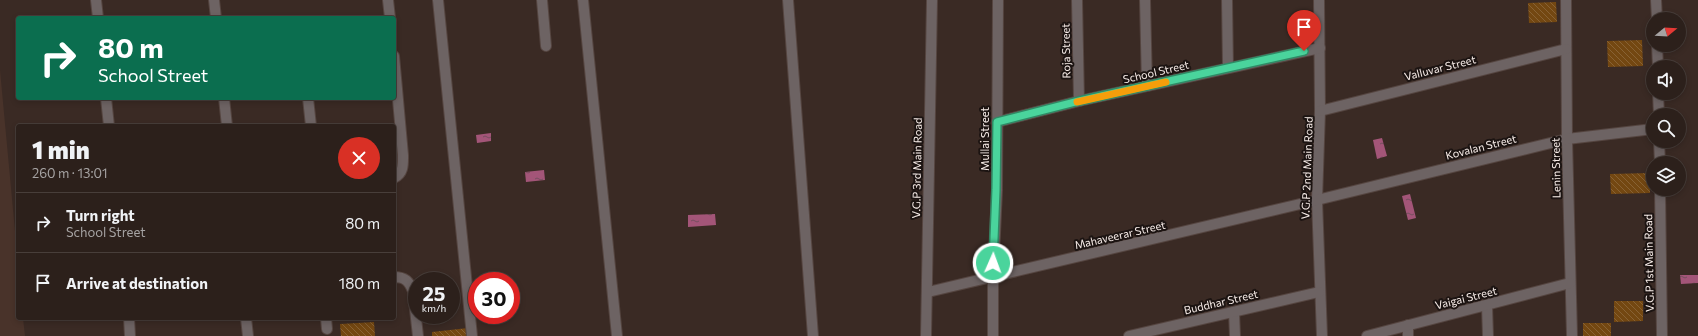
<!DOCTYPE html>
<html lang="en">
<head>
<meta charset="utf-8">
<style>
	body { margin:0; font-family:Commissioner,sans-serif; background:#342824; color:#f1f3f6; height:100vh; display:flex; flex-direction:column; font-size:15px; white-space:nowrap }
	* { box-sizing:border-box; margin:0 }
	p { font-size:13px; color:#a6a3a3 }
	.icon { flex:none; width:22px; height:22px; fill:none; stroke:currentColor; stroke-width:2; stroke-linecap:round; stroke-linejoin:round }
	.map { position:relative; flex:1; overflow:hidden }
	.side { position:absolute; left:16px; top:124px; width:380px; height:196px; display:flex; flex-direction:column; background:#2c201b; border-radius:4px; box-shadow:0 2px 6px #0003,0 0 0 1px #483e3a }
	.side>* { flex:none }
	.hud { position:absolute; left:16px; top:16px; width:380px; height:84px; border-radius:4px; box-shadow:0 2px 6px #0003,0 0 0 1px #483e3a; background:#0b6e4f; color:#fff; overflow:hidden }
	.needle { width:26px; rotate:72deg }
	.fabs { position:absolute; left:1646px; top:12px; display:grid; gap:8px }
	.fabs a { display:grid; place-items:center; width:40px; height:40px; border-radius:50%; background:#2c201b; box-shadow:0 2px 6px #0003,0 0 0 1px #483e3a; font-size:20px }
	.speed { position:absolute; left:408px; top:272px; display:flex; gap:8px; font-size:20px; font-weight:700; text-align:center }
	.speed>* { display:grid; place-content:center; width:52px; height:52px; border-radius:50%; background:#2c201b; box-shadow:0 2px 6px #0003,0 0 0 1px #483e3a; line-height:1 }
	.speed small { font-size:10px; font-weight:400 }
	.speed .limit { border:6px solid #d22; background:#fff; color:#111 }
	.pin { position:absolute; display:grid; place-items:center; width:34px; height:34px; color:#fff; margin:-41px -17px; border-radius:50% 50% 50% 0; rotate:-45deg; box-shadow:0 0 4px #0007 }
	.pin .icon { rotate:45deg }
	.me { position:absolute; width:44px; margin:-22px; rotate:2deg; stroke-linejoin:round; filter:drop-shadow(0 0 3px #0008) }
	.turn { display:flex; align-items:center; gap:14px; height:84px; padding:0 16px; font-size:18px }
	.turn .icon { width:52px; height:52px; stroke-width:2.5 }
	.turn b { display:block; font-size:28px; line-height:34px }
	.round { display:grid; place-items:center; flex:none; width:42px; height:42px; border-radius:21px; background:#342824 }
	.head { display:flex; align-items:center; justify-content:space-between; height:68px; padding:0 16px }
	h1 { font-size:24px; font-weight:800; line-height:30px }
	ul { padding:0; list-style:none }
	li { display:flex; align-items:center; gap:12px; height:60px; padding:0 16px; border-top:1px solid #483e3a }
	li div { flex:1 }
	li b { display:block; font-size:15px }
	li em { font-style:normal }
	.map>svg:first-child { display:block }
	.built { fill:#49332a }
	.water { fill:url(#water-ripples) }
	.building { fill:url(#building-back-hatch) }
	.lines { fill:none; stroke-linecap:round; stroke-linejoin:round }
	.minor-casing { stroke:#554540; stroke-width:12 }
	.minor { stroke:#6d6363; stroke-width:10 }
	.route-casing { stroke:#308a65; stroke-width:10 }
	.route { stroke:#4ad49c; stroke-width:7 }
	.slow { stroke:#f59e0b; stroke-width:7 }
	.labels { text-anchor:middle; stroke-width:4; stroke-linejoin:round; paint-order:stroke }
	.street-label { font-size:11px; fill:#f8ede9; stroke:#1c1412 }
</style>
</head>
<body>
<div class="map">
<svg width="1698" height="336" viewBox="0 0 1698 336">
	<defs>
		<pattern id="water-ripples" width="26" height="14" patternUnits="userSpaceOnUse"><rect width="26" height="14" fill="#a35578"/><path d="M2 4q2-2 4 0t4 0M15 11q2-2 4 0t4 0" fill="none" stroke="#764e5f"/></pattern>
		<pattern id="building-back-hatch" width="6" height="6" patternUnits="userSpaceOnUse"><rect width="6" height="6" fill="#734711"/><path d="M-1 5l2 2M0 0l6 6M5-1l2 2" fill="none" stroke="#886234"/></pattern>
	</defs>
	<rect width="100%" height="100%" fill="#3a2a24"/>
	<path class="built" d="M0 70 18 263V318H23L25 336H0Z"/>
	<g class="water">
		<path d="M491 133V141L477 143 476 135Z"/>
		<path d="M1382 138 1387 156 1377 159 1373 140Z"/>
		<path d="M544 170 545 180 526 182 525 172Z"/>
		<path d="M1410 194 1416 218 1408 220 1402 196Z"/>
		<path d="M715 214 716 225 688 227V215Z"/>
		<path d="M1680 275H1698V283L1681 284Z"/>
	</g>
	<g class="building">
		<path d="M1556 2 1557 22 1529 23 1528 3Z"/>
		<path d="M1642 40 1643 66 1608 67 1607 41Z"/>
		<path d="M1650 173V193L1611 194 1610 174Z"/>
		<path d="M456 287 458 307 451 308V288Z"/>
		<path d="M1614 301H1643V321L1614 322Z"/>
		<path d="M374 322 375 336H341L340 324Z"/>
		<rect x="1583" y="323" width="28" height="13"/>
		<path d="M468 328V336H432V332Z"/>
	</g>
	<g class="lines">
		<g class="minor-casing">
			<g id="minor">
				<path d="M96 0 98 18"/>
				<path d="M214 0 216 18"/>
				<path d="M388 0 390 18"/>
				<path d="M438 0 472 336"/>
				<path d="M542 0 546 46"/>
				<path d="M583 0 617 336"/>
				<path d="M788 0 813 336"/>
				<path d="M1077 0 1079 101"/>
				<path d="M1145 0 1147 86"/>
				<path d="M1227 0 1228 68"/>
				<path d="M1319 0 1320 111 1317 200 1322 336"/>
				<path d="M1566 0 1567 139 1572 336"/>
				<path d="M1656 0 1657 19"/>
				<path d="M1657 45 1658 67"/>
				<path d="M394 56 403 155C403 164 404 173 394 178"/>
				<path d="M1658 93 1659 115"/>
				<path d="M106 98 109 126"/>
				<path d="M224 98 227 126"/>
				<path d="M308 98 311 126"/>
				<path d="M1320 111 1566 49"/>
				<path d="M997 122 1079 101 1320 48"/>
				<path d="M1659 141 1660 163"/>
				<path d="M1660 189 1662 336"/>
				<path d="M394 277C405 277 409 281 413 291L418 336"/>
				<path d="M928 292 1317 200 1567 139 1653 129"/>
				<path d="M1487 306 1488 336"/>
				<path d="M1234 312 1235 336"/>
				<path d="M129 318 130 336"/>
				<path d="M246 318 248 336"/>
				<path d="M326 318 327 329"/>
				<path d="M1408 325V336"/>
				<path d="M926 336 932 0"/>
				<path d="M993 336V277L997 190 998 0"/>
				<path d="M1129 336 1319 292"/>
				<path d="M1367 336 1570 283"/>
			</g>
		</g>
		<use href="#minor" class="minor"/>
	</g>
	<g class="lines">
		<g class="route-casing">
			<path id="route" d="M993 263 996 190 997 122 1079 101 1304 51"/>
		</g>
		<use href="#route" class="route"/>
		<path class="slow" d="M1077 102 1166 82"/>
	</g>
	<g class="labels">
		<g class="street-label">
			<text transform="translate(1066 51) rotate(-91)" y="4">Roja Street</text>
			<text transform="translate(1440 68) rotate(-14)" y="4">Valluvar Street</text>
			<text transform="translate(1156 72) rotate(-13)" y="4">School Street</text>
			<text transform="translate(985 139) rotate(-90)" y="4">Mullai Street</text>
			<text transform="translate(1481 147) rotate(-14)" y="4">Kovalan Street</text>
			<text transform="translate(917 168) rotate(-89)" y="4">V.G.P 3rd Main Road</text>
			<text transform="translate(1307 168) rotate(-88)" y="4">V.G.P 2nd Main Road</text>
			<text transform="translate(1556 168) rotate(-91)" y="4">Lenin Street</text>
			<text transform="translate(1120 235) rotate(-13)" y="4">Mahaveerar Street</text>
			<text transform="translate(1649 263) rotate(-91)" y="4">V.G.P 1st Main Road</text>
			<text transform="translate(1466 298) rotate(-14)" y="4">Vaigai Street</text>
			<text transform="translate(1221 302) rotate(-13)" y="4">Buddhar Street</text>
		</g>
	</g>
</svg>
<div class="fabs">
<a><svg class="needle" viewBox="-14 -14 28 28"><path d="M0-13l5 13h-10z" fill="#e53935"/><path d="M0 13l5-13h-10z" fill="#a6a3a3"/></svg></a>
<a><svg class="icon" aria-label="sound" viewBox="0 0 24 24"><path d="M4 9h4l5-4v14l-5-4H4zM17 9q2 3 0 6"/></svg></a>
<a><svg class="icon" aria-label="search" viewBox="0 0 24 24"><circle cx="10" cy="10" r="6"/><path d="M15 15l6 6"/></svg></a>
<a><svg class="icon" aria-label="layers" viewBox="0 0 24 24"><path d="M12 4l9 5-9 5-9-5zM3 14l9 5 9-5"/></svg></a>
</div>
<div class="speed"><div>25<small>km/h</small></div><div class="limit">30</div></div>
<div class="pin" style="left:1304px;top:51px;background:#d93025"><svg class="icon" aria-label="arrive" viewBox="0 0 24 24"><path d="M6 21V4h12l-3 4 3 4H6"/></svg></div>
<svg class="me" style="left:993px;top:263px" viewBox="-20 -20 40 40"><circle r="17" fill="#4ad49c" stroke="#fff" stroke-width="3"/><path d="M0-11L8 9 0 5-8 9z" fill="#fff"/></svg>
<div class="hud">
<div class="turn"><svg class="icon" aria-label="right" viewBox="0 0 24 24"><path d="M7 20v-9h11M14 6l5 5-5 5"/></svg><div><b>80 m</b>School Street</div></div>
</div>
<section class="side">
<div class="head"><div><h1>1 min</h1><p>260 m · 13:01</p></div><a class="round" style="background:#d93025;color:#fff"><svg class="icon" aria-label="close" viewBox="0 0 24 24"><path d="M6 6l12 12M18 6L6 18"/></svg></a></div>
<ul>
<li><svg class="icon" aria-label="right" viewBox="0 0 24 24"><path d="M7 20v-9h11M14 6l5 5-5 5"/></svg><div><b>Turn right</b><p>School Street</p></div><em>80 m</em></li>
<li><svg class="icon" aria-label="arrive" viewBox="0 0 24 24"><path d="M6 21V4h12l-3 4 3 4H6"/></svg><div><b>Arrive at destination</b></div><em>180 m</em></li>
</ul>
</section>
</div>
</body>
</html>
